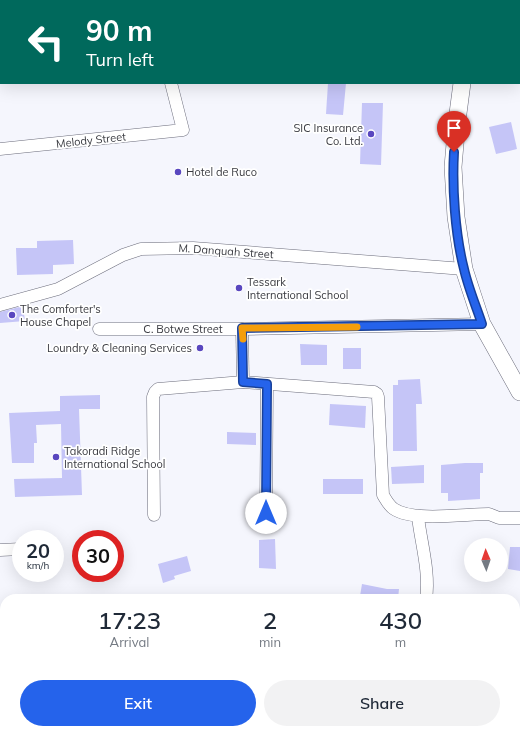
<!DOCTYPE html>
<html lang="en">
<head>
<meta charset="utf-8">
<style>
	body { margin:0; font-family:Mulish,sans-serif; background:#f2f2f3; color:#1f2937; height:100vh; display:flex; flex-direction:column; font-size:15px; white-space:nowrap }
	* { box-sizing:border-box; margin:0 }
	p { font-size:13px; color:#747a83 }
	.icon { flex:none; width:22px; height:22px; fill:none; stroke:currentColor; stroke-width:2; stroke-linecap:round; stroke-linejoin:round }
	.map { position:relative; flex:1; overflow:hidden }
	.drawer { position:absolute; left:0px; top:594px; width:520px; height:140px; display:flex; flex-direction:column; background:#fff; border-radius:16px 16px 0 0; box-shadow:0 4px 16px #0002 }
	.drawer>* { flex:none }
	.guide { position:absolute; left:0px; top:0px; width:520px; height:84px; box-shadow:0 4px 16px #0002; background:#00695c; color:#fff; overflow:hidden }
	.needle { width:26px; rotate:358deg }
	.buttons { position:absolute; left:464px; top:538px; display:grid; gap:8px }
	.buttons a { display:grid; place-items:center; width:44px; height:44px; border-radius:50%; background:#fff; box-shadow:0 4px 16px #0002; font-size:20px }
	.speed { position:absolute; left:12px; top:530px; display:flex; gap:8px; font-size:20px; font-weight:700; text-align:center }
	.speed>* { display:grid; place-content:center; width:52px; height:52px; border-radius:50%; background:#fff; box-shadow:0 4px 16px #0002; line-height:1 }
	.speed small { font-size:10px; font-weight:400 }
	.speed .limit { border:6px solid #d22; background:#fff; color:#111 }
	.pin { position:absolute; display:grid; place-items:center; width:34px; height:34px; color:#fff; margin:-41px -17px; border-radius:50% 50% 50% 0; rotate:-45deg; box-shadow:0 0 4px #0007 }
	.pin .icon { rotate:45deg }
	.me { position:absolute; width:44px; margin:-22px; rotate:0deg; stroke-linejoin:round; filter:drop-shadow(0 0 3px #0008) }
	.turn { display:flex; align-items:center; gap:14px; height:84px; padding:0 20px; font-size:18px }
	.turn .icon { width:52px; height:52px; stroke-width:2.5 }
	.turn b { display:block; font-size:28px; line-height:34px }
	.eta { display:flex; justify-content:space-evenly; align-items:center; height:68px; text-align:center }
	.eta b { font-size:24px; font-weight:600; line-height:28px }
	.button { display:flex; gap:8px; margin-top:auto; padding:8px 20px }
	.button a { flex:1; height:46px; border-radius:24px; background:#2563eb; color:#fff; font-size:16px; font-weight:600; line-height:46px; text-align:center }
	.button a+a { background:#f2f2f3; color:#1f2937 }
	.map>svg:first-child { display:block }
	.building { fill:#c5c5f7 }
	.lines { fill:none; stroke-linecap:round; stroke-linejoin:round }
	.street-casing { stroke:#6b6c7b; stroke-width:13 }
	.secondary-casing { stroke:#6b6c7b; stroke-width:18 }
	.street { stroke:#fff; stroke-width:12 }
	.secondary { stroke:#fff; stroke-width:17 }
	.route-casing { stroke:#184099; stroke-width:10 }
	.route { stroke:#2563eb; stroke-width:7 }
	.slow { stroke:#f59e0b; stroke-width:7 }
	.poi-dot { fill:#5947bf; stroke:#fff; stroke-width:1.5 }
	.labels { text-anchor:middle; stroke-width:3.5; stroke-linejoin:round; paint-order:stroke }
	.poi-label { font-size:11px; fill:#393a40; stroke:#fff; text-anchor:start }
	.street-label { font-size:11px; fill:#393a40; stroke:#fff }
</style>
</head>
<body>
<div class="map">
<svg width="520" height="734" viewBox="0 0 520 734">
	<rect width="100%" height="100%" fill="#f5f6fd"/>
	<g class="building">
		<path d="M328 83H346L343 115 326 114Z"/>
		<path d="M362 103H383L381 165 360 164Z"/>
		<path d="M511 122 517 149 496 154 489 127Z"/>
		<path d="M73 240 74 264 53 265V274L17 275 16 248H37V241Z"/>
		<path d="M23 306 25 321 0 323V312Z"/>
		<path d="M300 344 327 345V365H301Z"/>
		<rect x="343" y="348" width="18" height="21"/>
		<path d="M420 379 422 404H416L417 451H393V385H398V380Z"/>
		<path d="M100 395V409H79L82 495 15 497 14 479 62 478 61 424 36 425 37 443H34V463H12L9 413 60 411V396Z"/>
		<path d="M330 404 366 406 365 428 329 425Z"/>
		<path d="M227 432 256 433V445L227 444Z"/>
		<path d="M465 463H483V473H480V499L448 501V493H441V465Z"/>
		<path d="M424 465V483L392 484 391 467Z"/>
		<rect x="323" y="479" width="40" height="15"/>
		<path d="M275 539 276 569 259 568V540Z"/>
		<path d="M510 547H520V571L508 569Z"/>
		<path d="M187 556 191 571 174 576 175 579 163 583 158 564Z"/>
		<path d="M362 584 387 589H399L398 599H381L360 596Z"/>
	</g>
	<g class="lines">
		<g class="street-casing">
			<g id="street">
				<path d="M519 14H520"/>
				<path d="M0 149 183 130 171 83"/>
				<path d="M0 305 58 289 123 255 141 249 193 248 464 269"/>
				<path d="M99 329H242L482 324"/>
				<path d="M242 329 243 382"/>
				<path d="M266 513 267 384"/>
				<path d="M154 515 153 397 155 392 158 389 243 382 374 392 377 394 378 397 383 495C386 500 389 506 394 509 413 522 465 514 489 514L499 518H520"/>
				<path d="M418 517C421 543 430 572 426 599"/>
				<path d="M0 550 21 549"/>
				<path d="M45 734 51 729"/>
				<path d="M311 734 313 729"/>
			</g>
		</g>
		<g class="secondary-casing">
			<g id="secondary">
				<path d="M447 0V1"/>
				<path d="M501 1V0"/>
				<path d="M462 83 457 121 453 167 456 217 464 269 482 324 520 392"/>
			</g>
		</g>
		<use href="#street" class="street"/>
		<use href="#secondary" class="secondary"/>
	</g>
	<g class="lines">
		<g class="route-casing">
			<path id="route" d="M266 513 267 384 243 382 242 328 482 324C476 306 468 287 464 269 455 234 452 187 454 152"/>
		</g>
		<use href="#route" class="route"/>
		<path class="slow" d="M243 339 242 328 357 327"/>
	</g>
	<g class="poi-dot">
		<circle cx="371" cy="134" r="4"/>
		<circle cx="178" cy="172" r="4"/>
		<circle cx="239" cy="288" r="4"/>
		<circle cx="12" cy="315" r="4"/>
		<circle cx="200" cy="348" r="4"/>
		<circle cx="56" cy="457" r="4"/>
	</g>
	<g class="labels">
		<g class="poi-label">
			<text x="363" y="132" text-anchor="end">SIC Insurance<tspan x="363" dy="13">Co. Ltd.</tspan></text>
			<text x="186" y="176">Hotel de Ruco</text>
			<text x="247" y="286">Tessark<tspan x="247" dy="13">International School</tspan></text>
			<text x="20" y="313">The Comforter's<tspan x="20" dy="13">House Chapel</tspan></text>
			<text x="192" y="352" text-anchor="end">Loundry &amp; Cleaning Services</text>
			<text x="64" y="455">Takoradi Ridge<tspan x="64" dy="13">International School</tspan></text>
		</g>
		<g class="street-label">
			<text transform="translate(91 140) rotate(-6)" y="4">Melody Street</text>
			<text transform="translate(226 251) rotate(4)" y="4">M. Danquah Street</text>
			<text x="183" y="333">C. Botwe Street</text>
		</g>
	</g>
</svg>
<div class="buttons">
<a><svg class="needle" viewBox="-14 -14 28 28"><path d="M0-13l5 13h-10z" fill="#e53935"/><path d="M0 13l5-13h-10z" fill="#747a83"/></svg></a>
</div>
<div class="speed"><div>20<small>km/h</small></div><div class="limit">30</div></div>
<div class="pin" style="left:454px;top:152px;background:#d93025"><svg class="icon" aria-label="arrive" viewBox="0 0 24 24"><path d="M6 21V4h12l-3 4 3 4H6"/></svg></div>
<svg class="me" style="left:266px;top:513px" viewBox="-20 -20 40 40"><circle r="19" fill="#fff"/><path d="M0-13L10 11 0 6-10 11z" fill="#2563eb"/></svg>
<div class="guide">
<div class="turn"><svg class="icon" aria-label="left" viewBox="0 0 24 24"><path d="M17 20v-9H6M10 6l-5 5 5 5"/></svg><div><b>90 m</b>Turn left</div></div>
</div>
<section class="drawer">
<div class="eta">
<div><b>17:23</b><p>Arrival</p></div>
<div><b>2</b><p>min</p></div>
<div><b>430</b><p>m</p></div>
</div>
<div class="button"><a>Exit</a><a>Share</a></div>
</section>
</div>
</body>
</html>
